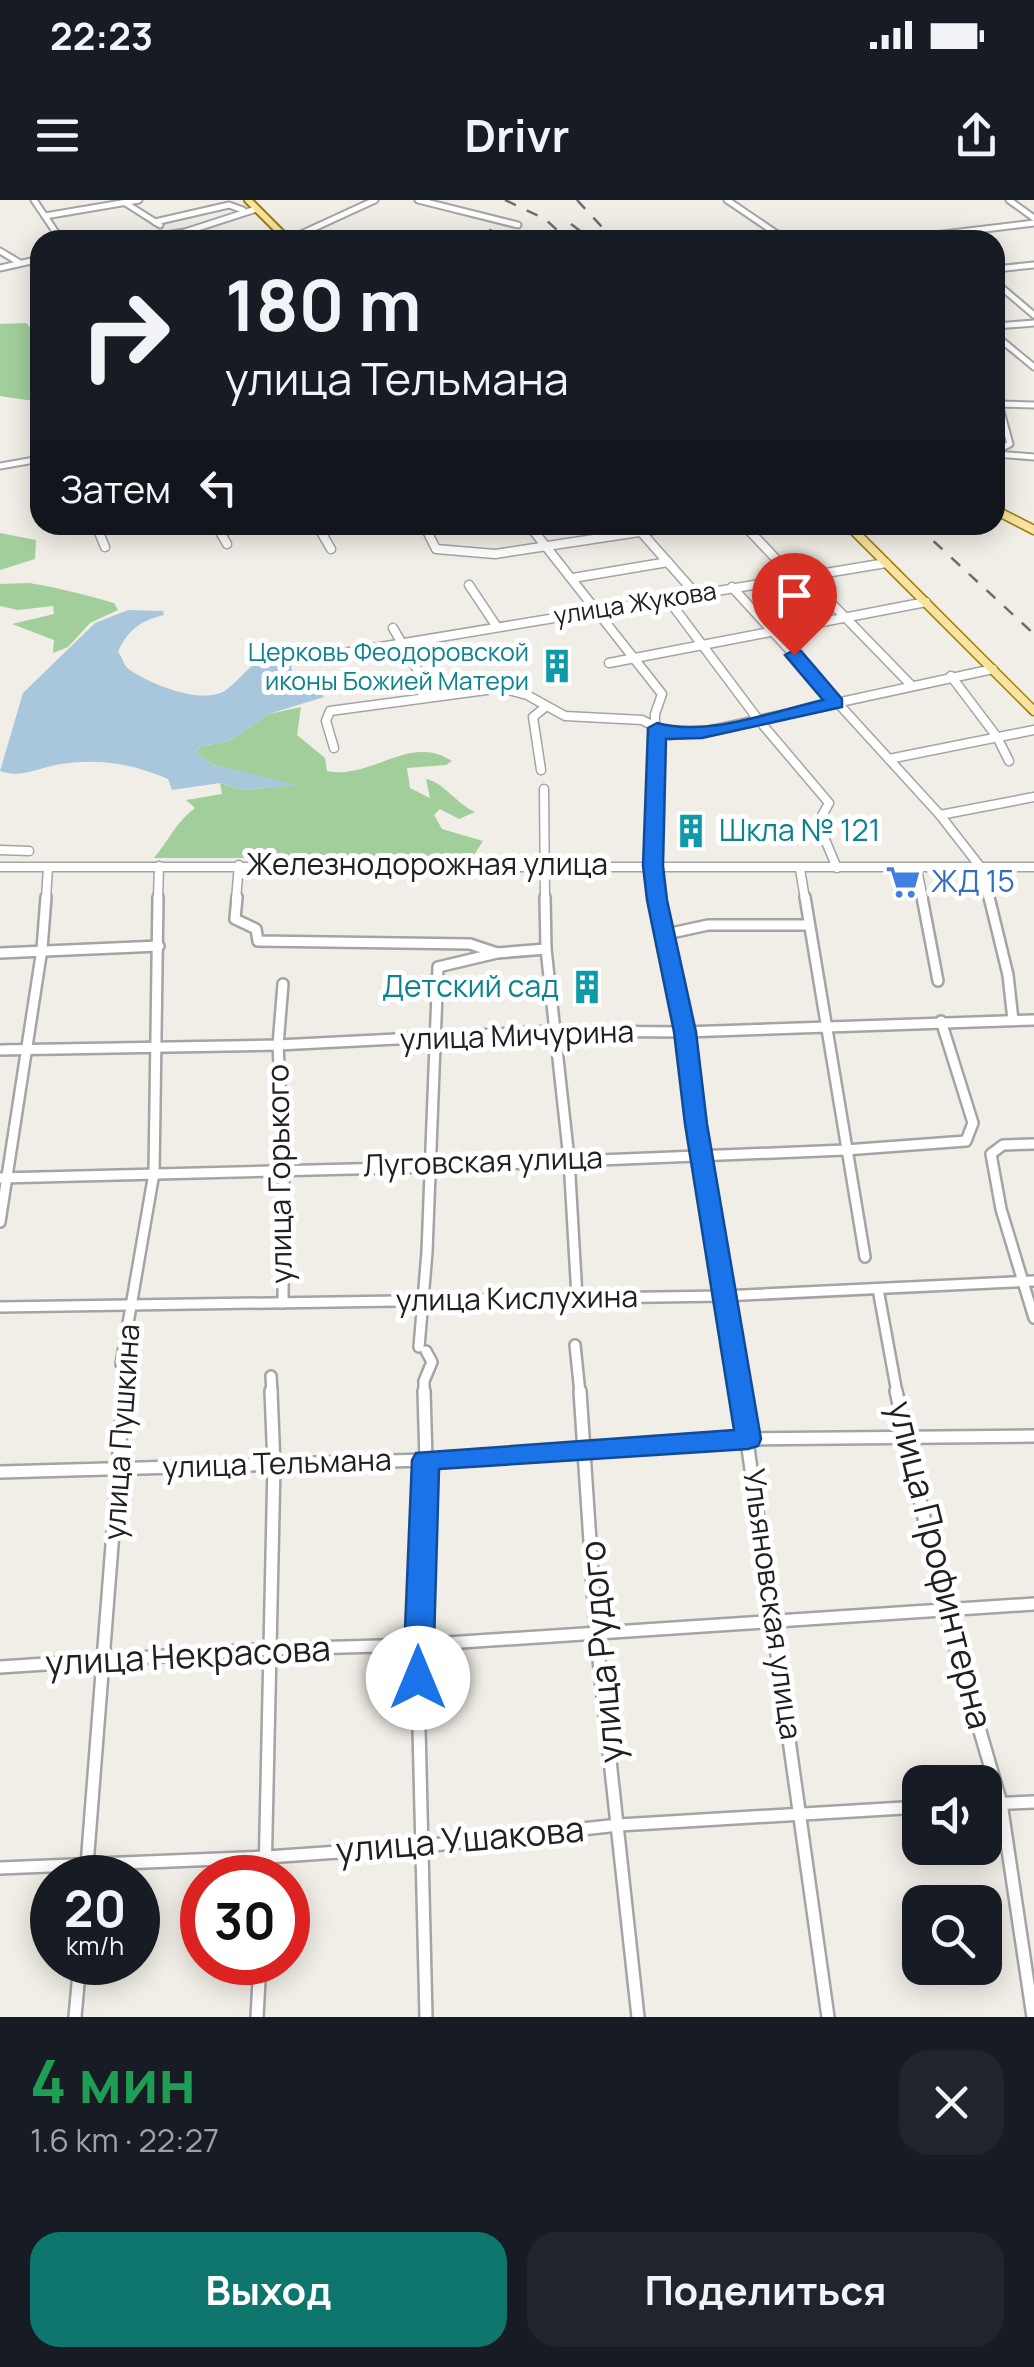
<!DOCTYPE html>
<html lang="ru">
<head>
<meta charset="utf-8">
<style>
	body { margin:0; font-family:Manrope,sans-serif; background:#20242c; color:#f1f3f6; height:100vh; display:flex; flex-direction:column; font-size:38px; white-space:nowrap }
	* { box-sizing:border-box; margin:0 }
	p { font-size:32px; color:#9ea1a6 }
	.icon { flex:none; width:55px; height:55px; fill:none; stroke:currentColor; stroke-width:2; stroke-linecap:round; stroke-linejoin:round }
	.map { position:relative; height:1817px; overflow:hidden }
	.side { display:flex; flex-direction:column; background:#171b24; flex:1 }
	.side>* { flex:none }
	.banner { position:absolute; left:30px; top:30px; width:975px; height:305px; border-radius:30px; box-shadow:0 5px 25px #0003; background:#171b24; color:#f1f3f6; overflow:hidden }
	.fabs { position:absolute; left:902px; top:1565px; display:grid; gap:20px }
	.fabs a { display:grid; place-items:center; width:100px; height:100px; border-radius:20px; background:#171b24; box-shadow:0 5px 25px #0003; font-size:50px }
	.speed { position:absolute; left:30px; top:1655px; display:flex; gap:20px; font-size:50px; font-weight:700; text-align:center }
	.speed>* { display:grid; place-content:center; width:130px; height:130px; border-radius:50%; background:#171b24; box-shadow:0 5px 25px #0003; line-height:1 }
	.speed small { font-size:25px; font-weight:400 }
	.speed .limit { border:15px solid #d22; background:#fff; color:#111 }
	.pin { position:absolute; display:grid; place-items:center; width:85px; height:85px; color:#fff; margin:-102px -42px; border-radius:50% 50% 50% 0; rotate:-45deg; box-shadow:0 0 10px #0007 }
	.pin .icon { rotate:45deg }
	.me { position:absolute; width:110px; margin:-55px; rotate:0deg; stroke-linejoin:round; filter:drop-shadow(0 0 8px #0008) }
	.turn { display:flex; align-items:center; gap:35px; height:210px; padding:0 30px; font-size:45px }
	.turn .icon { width:130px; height:130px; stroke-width:2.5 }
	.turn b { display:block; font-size:70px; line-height:85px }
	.then { display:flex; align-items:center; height:95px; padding:0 30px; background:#0003; gap:20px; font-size:38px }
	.round { display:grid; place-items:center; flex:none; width:105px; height:105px; border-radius:30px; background:#20242c }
	.head { display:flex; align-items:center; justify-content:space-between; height:170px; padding:0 30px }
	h1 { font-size:60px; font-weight:700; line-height:75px; color:#1e9e55 }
	.button { display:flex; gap:20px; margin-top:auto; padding:20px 30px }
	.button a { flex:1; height:115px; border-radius:30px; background:#0f766e; color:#fff; font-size:40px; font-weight:700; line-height:115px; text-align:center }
	.button a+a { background:#20242c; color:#f1f3f6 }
	.status { display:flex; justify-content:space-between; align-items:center; height:70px; padding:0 50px; background:#171b24; direction:ltr }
	.status svg { height:28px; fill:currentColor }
	header { display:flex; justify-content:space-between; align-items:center; height:130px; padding:0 30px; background:#171b24; font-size:45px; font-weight:700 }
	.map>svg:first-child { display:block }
	.forest { fill:#a2ce9c }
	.water { fill:#a8c7dc }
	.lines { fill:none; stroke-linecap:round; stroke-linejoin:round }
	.minor-far3-casing { stroke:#a4a4a4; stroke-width:9 }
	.minor-far2-casing { stroke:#a4a4a4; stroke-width:11 }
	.minor-far1-casing { stroke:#a4a4a4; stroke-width:14 }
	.minor-casing { stroke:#a4a4a4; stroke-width:16 }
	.major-far1-casing { stroke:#977f04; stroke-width:10 }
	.major-casing { stroke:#977f04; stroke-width:11 }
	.minor-far3 { stroke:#fff; stroke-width:5 }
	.minor-far2 { stroke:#fff; stroke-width:8 }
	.minor-far1 { stroke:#fff; stroke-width:9 }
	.minor { stroke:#fff; stroke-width:11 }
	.major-far1 { stroke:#fae2a1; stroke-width:6 }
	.major { stroke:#fae2a1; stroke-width:8 }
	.rail { stroke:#6e6e6e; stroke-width:2.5; stroke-dasharray:12 12; stroke-linecap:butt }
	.route { fill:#1a73e8; stroke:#114b97; stroke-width:2.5 }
	.labels { text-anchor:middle; stroke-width:10; stroke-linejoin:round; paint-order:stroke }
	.far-street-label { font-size:25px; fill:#202020; stroke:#fff }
	.far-culture-label { font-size:25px; fill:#0d838f; stroke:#fff; text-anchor:end }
	.culture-label { font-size:30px; fill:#0d838f; stroke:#fff; text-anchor:start }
	.street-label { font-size:30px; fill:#202020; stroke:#fff }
	.shop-label { font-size:30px; fill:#366cbe; stroke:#fff; text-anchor:start }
	.near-street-label { font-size:35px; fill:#202020; stroke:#fff }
</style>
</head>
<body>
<div class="status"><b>22:23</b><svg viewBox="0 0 49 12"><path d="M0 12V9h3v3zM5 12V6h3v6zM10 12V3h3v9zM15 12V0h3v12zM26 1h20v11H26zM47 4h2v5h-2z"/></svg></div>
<header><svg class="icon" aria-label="menu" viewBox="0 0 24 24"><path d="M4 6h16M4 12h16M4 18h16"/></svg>Drivr<svg class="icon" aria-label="share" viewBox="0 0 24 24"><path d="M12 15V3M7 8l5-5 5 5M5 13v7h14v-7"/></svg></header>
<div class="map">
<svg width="1034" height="1817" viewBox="0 0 1034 1817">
	<rect width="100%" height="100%" fill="#f0eee6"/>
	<g class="forest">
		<path d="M26 123 40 137V202L0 196V124Z"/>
		<path d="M0 333 36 340 35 359 0 370Z"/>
		<path d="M29 383C60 388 86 395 114 403L118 410 90 423 68 447 53 453 54 440 12 424 54 414 53 406 18 410 0 406V384Z"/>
		<path d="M301 507 297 535 325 558 327 571C372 580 409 533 452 561L446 565 407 568 410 588 430 598 426 579C443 582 457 604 475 612L459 619 440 609 434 615 442 629 483 641 472 658H154C169 640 176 622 195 608L186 600 222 594 220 583 243 590 294 585 213 565 195 552 201 546 229 541 269 514Z"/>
	</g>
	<path class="water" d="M128 410 163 411 164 415C141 420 127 431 118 452 124 459 123 466 130 470 150 484 203 506 226 490 246 475 259 449 290 452L292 471 288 476 295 479 297 489 321 490 324 497 269 514 229 541 201 546 195 552 213 565 298 585 243 590 220 583 172 590 168 579C133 564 99 558 61 564 40 567 21 579 0 571L23 493 95 423Z"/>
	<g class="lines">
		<g class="minor-far3-casing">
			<g id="minor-far3">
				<path d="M34 0 61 40"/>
				<path d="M418 0 518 25"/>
				<path d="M727 0 786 40"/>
				<path d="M1009 0 1034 18"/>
				<path d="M127 4 160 25"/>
				<path d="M45 16 139 0"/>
				<path d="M155 22 229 5 243 10"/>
				<path d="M133 40 185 32 256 9"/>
				<path d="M288 40 375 0"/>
				<path d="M893 40 1034 23"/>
				<path d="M0 51 20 63"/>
				<path d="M0 68 40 59"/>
				<path d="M995 69 1034 65"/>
				<path d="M995 82 1034 115"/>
				<path d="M995 126 1034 123"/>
				<path d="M995 135 1034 167"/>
				<path d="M997 204 1034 205"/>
				<path d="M995 251 1010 244 999 204"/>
				<path d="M995 254 1034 257"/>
				<path d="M0 266 40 259"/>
			</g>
		</g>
		<g class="minor-far2-casing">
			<g id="minor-far2">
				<path d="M96 325 105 347"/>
				<path d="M216 325 227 344"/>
				<path d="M317 325 331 349"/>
				<path d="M424 325 436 349 495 354 685 325"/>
				<path d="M529 325 662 494 655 514 653 666 657 699"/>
				<path d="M635 325 695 393"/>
				<path d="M744 325 793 377"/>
				<path d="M805 376 912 486"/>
				<path d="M573 378 668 362"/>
				<path d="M469 385 497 427"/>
				<path d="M732 387 940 615 982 669 989 699"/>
				<path d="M667 398 757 518 829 603 818 623 837 668"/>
				<path d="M393 428 432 495"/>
				<path d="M326 456 886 363"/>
				<path d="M609 463 926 402"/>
				<path d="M951 476 997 537 1009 561"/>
				<path d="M334 548 326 521 330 511 501 488 527 495 565 516 642 520 671 535 702 532 993 469"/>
				<path d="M889 559 1034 530"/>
				<path d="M541 570 533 517 544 508"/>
				<path d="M544 589 545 699"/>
				<path d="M940 615 1034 597"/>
				<path d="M0 650 29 651"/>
				<path d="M0 667H1034"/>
				<path d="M800 669 805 699"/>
				<path d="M917 669 923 699"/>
				<path d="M46 699 48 667"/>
				<path d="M158 699 159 666"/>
				<path d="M236 699 239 665"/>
			</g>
		</g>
		<g class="minor-far1-casing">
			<g id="minor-far1">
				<path d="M237 697 235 719 256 729 258 741 470 744 497 753 546 749"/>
				<path d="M545 697 546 749 569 959 577 1097"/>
				<path d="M657 697 685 832 700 953 740 1193"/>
				<path d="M805 697 865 1057"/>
				<path d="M922 697 938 781"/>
				<path d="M989 697 1008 775 1013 820"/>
				<path d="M662 735 708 725H809"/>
				<path d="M0 753 159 746"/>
				<path d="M283 784 278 845 284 968 283 1103"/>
				<path d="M0 850 278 845 552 831 685 832 1034 820"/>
				<path d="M1034 944 1003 945 991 954 1001 1009 1034 1118"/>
				<path d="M0 978 430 967 845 950 966 941 973 923 941 821"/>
				<path d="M0 1022 42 749 46 697"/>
				<path d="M878 1089 897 1193"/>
				<path d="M0 1107 723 1096 1034 1081"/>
				<path d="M575 1145 580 1193"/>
				<path d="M419 1147 427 1052 438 767 497 753"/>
				<path d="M271 1176 272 1193"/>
				<path d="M124 1193 125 1171 121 1164 154 973 158 697"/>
				<path d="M424 1193V1181L432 1162 426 1151"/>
			</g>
		</g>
		<g class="minor-casing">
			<g id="minor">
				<path d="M424 1191 426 1260 417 1445 426 1817"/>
				<path d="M580 1191 596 1432 638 1817"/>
				<path d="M740 1191 828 1817"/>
				<path d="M896 1191 944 1408 1001 1603 1033 1817"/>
				<path d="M0 1272 426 1260 748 1239 1034 1236"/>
				<path d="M0 1467 270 1449 417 1445 1034 1404"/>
				<path d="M985 1604 1034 1602"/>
				<path d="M0 1668 267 1657 424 1646 619 1625 920 1607"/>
				<path d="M86 1678 124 1191"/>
				<path d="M265 1678 274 1265 271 1191"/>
				<path d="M75 1817 80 1762"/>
				<path d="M257 1817 260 1762"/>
			</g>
		</g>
		<g class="major-far1-casing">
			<path id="major-far1" d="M248 0 288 40"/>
		</g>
		<g class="major-casing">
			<g id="major">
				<path d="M995 310 1034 330"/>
				<path d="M848 325 1034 511"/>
			</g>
		</g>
		<use href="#minor-far3" class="minor-far3"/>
		<use href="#minor-far2" class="minor-far2"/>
		<use href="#minor-far1" class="minor-far1"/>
		<use href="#minor" class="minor"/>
		<use href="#major-far1" class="major-far1"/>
		<use href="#major" class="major"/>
		<g class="rail">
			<path d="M505 0 545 19 568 40"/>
			<path d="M577 0 614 40"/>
			<path d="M571 24 592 40"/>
			<path d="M489 30 520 40"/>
			<path d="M916 325 1034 434"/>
		</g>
	</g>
	<path class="route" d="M794 450 801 451 842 499V507L702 538 666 539 663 666 667 700 696 832 707 924 761 1239 758 1246 748 1249 439 1269 433 1478 428 1487 418 1490 408 1487 403 1478 412 1260 416 1253 734 1230 685 924 674 832 647 700 643 666 648 528 657 523C708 537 771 512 823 500L785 455Z"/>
	<defs>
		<g id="building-bare" transform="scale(2.7)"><path d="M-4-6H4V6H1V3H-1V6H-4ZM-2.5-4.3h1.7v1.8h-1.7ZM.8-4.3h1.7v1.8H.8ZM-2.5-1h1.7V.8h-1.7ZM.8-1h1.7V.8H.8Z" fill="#0f9aa8" stroke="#fff" stroke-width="2.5" paint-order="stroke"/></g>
		<g id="supermarket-bare" transform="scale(2.7)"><path d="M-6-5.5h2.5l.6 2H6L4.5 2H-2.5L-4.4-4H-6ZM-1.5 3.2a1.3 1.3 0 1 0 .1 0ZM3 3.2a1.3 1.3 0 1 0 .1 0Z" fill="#3f7fe0" stroke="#fff" stroke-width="2.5" paint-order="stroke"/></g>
	</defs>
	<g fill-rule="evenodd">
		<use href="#building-bare" x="557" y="466"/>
		<use href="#building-bare" x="691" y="631"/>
		<use href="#supermarket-bare" x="903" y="682"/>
		<use href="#building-bare" x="587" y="787"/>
	</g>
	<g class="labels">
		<g class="far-street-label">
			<text transform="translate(635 403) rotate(-9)" y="9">улица Жукова</text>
		</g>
		<g class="far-culture-label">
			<text x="529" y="461">Церковь Феодоровской<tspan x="529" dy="29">иконы Божией Матери</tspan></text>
		</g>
		<g class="culture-label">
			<text x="719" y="641">Шкла № 121</text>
			<text x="559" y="797" text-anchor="end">Детский сад</text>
		</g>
		<g class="street-label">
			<text x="427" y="675">Железнодорожная улица</text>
			<text transform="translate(517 836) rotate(-2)" y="10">улица Мичурина</text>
			<text transform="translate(483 962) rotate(-2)" y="10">Луговская улица</text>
			<text transform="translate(280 974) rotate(-91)" y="10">улица Горького</text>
			<text transform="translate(517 1099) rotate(-1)" y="10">улица Кислухина</text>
			<text transform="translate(122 1232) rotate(-86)" y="10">улица Пушкина</text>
			<text transform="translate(277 1264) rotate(-2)" y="10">улица Тельмана</text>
			<text transform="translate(772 1404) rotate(82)" y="10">Ульяновская улица</text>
		</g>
		<g class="shop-label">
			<text x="931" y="692">ЖД 15</text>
		</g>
		<g class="near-street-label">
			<text transform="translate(940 1365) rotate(76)" y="12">улица Профинтерна</text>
			<text transform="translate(602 1452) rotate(-95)" y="12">улица Рудого</text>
			<text transform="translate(188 1456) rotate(-3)" y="12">улица Некрасова</text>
			<text transform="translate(460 1640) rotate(-5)" y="12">улица Ушакова</text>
		</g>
	</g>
</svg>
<div class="fabs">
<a><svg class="icon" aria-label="sound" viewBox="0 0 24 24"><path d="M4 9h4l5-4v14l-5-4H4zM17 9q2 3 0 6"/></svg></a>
<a><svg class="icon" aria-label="search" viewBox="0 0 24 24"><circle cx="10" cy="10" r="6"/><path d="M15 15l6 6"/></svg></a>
</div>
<div class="speed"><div>20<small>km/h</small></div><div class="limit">30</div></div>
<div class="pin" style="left:794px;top:455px;background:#d93025"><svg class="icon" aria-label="arrive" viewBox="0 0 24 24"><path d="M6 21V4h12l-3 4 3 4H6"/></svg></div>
<svg class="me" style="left:418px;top:1478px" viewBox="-20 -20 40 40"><circle r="19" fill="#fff"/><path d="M0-13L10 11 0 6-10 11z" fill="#1a73e8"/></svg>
<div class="banner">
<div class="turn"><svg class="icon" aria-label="right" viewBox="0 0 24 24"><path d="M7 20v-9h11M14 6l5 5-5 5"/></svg><div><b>180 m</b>улица Тельмана</div></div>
<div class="then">Затем<svg class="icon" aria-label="left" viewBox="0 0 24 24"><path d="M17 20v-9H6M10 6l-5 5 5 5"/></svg></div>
</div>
</div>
<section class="side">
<div class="head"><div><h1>4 мин</h1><p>1.6 km · 22:27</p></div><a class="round"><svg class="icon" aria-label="close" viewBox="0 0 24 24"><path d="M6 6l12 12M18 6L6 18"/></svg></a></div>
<div class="button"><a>Выход</a><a>Поделиться</a></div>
</section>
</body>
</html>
